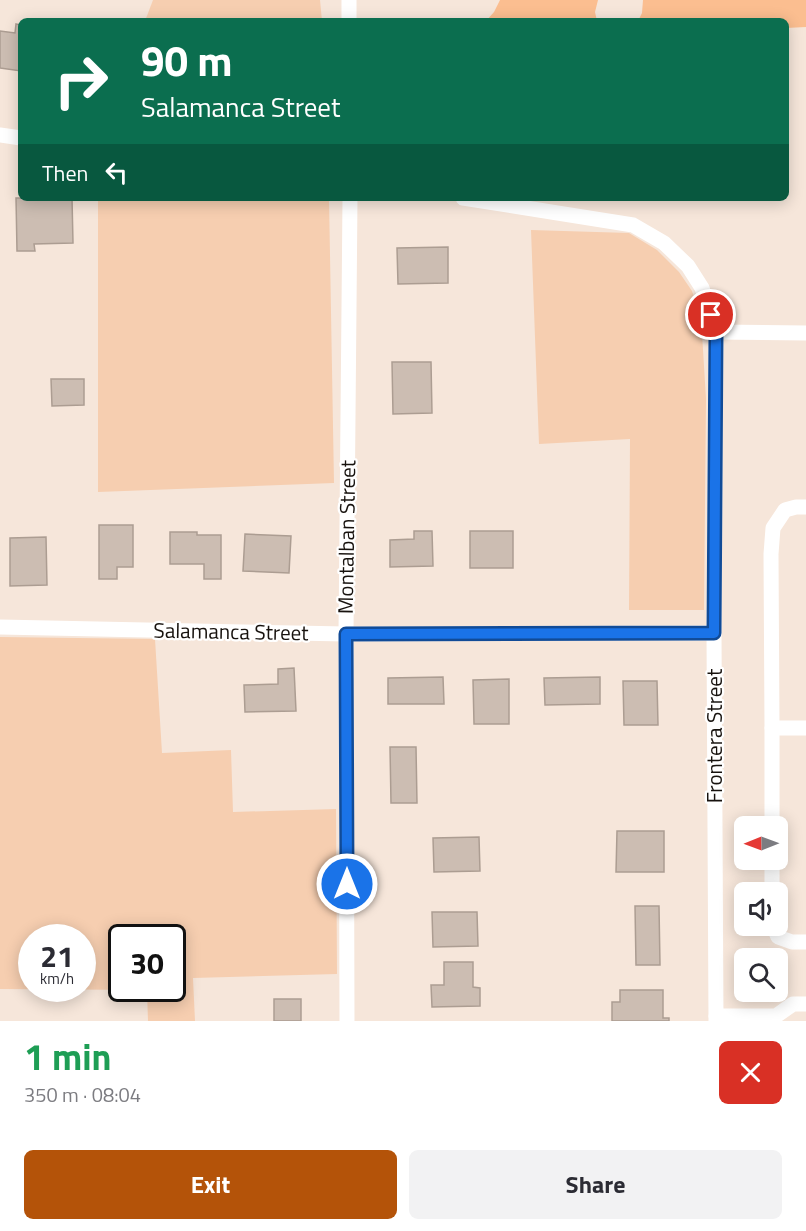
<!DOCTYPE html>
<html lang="en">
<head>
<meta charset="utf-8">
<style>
	body { margin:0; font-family:"Titillium Web",sans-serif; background:#f2f2f3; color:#2b2b33; height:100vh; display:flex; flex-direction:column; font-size:22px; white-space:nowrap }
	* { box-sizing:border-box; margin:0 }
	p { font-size:20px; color:#7c7c81 }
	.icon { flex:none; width:33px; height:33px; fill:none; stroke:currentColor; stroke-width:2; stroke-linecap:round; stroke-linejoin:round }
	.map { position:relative; height:1021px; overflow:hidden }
	.panel { display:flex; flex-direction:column; background:#fff; flex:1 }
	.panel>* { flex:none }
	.banner { position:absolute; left:18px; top:18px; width:771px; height:183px; border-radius:9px; box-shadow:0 3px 15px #0003; background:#0b6e4f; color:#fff; overflow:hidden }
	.needle { width:39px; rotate:269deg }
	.tools { position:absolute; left:734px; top:816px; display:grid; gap:12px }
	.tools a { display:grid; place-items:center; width:54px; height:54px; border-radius:9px; background:#fff; box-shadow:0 3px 15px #0003; font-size:30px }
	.speed { position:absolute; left:18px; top:924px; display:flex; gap:12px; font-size:30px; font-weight:700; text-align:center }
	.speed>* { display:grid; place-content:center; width:78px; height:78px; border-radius:50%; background:#fff; box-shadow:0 3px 15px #0003; line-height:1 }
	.speed small { font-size:15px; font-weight:400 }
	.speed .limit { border:3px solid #111; border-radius:9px; background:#fff; color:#111 }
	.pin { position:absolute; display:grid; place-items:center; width:51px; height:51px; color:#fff; margin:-26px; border:3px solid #fff; border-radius:50%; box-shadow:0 2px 6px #0007 }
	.me { position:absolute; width:66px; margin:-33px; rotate:0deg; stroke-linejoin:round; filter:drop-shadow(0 0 4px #0008) }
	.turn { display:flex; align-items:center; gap:21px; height:126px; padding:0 24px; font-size:27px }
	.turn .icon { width:78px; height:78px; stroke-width:2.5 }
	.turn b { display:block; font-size:42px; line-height:51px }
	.then { display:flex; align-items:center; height:57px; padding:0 24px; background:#0003; gap:12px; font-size:22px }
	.round { display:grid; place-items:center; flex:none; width:63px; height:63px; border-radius:9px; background:#f2f2f3 }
	.head { display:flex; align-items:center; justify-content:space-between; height:102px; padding:0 24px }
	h1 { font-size:36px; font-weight:700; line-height:45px; color:#1e9e55 }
	.button { display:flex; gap:12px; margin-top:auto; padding:12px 24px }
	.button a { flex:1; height:69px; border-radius:9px; background:#b45309; color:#fff; font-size:24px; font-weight:700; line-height:69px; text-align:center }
	.button a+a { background:#f2f2f3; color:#2b2b33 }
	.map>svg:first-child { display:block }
	.green { fill:#f6ceb0; fill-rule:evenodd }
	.water { fill:#fbbe90 }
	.building { fill:#ccbdb2; stroke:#ac9d92; stroke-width:1.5 }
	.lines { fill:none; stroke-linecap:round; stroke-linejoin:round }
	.minor { stroke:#fff; stroke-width:15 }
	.route-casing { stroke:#114b97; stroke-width:15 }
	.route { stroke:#1a73e8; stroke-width:10 }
	.labels { text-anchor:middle; stroke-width:4.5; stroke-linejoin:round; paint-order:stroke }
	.street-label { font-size:21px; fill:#17120e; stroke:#fff }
</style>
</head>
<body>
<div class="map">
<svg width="806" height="1021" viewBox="0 0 806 1021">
	<rect width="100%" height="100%" fill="#f6e6da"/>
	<g class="green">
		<path d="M153 0H320L322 21H145Z"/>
		<path d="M98 198H329L334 483 98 492Z"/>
		<path d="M531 230 629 233 657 250 679 272 692 291 701 317 706 399 704 610H629L630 439 539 444Z"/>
		<path d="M0 637 155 639 162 753 231 750 233 812 336 809 337 974 193 978 195 1021H148L147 990 0 989ZM32 938H82V988H32ZM122 938H172V988H122Z"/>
	</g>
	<g class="water">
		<path d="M500 0H598L595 12 597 21H486L494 12Z"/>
		<path d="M643 0H806V27L786 28V21H638L642 13Z"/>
	</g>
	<g class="building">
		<path d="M16 24 21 25V71L0 68V31L15 33Z"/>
		<path d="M16 198H72L73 243 34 244 35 251H17Z"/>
		<path d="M448 247V283L398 284 397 248Z"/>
		<path d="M392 362H431L432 413 393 414Z"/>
		<path d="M51 379H84V405L52 406Z"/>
		<path d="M99 525H133V567H117V579H99Z"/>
		<path d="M414 531H432L433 566 390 567V540L414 539Z"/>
		<rect x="470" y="531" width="43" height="37"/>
		<path d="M170 532H197V535H221V579H204V564H170Z"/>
		<path d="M245 534 291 536 289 573 243 571Z"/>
		<path d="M46 537 47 585 10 586V538Z"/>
		<path d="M294 668 296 711 245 712 244 685 278 684V669Z"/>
		<path d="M443 677 444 704H388V678Z"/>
		<path d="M600 677V704L545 705 544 678Z"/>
		<path d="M509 679V724H474L473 680Z"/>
		<path d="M623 681H657L658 725H624Z"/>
		<path d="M390 747H416L417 803H391Z"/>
		<path d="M617 831H664V872H616Z"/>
		<path d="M479 837 480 871 434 872 433 838Z"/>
		<path d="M635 906H659L660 965H636Z"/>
		<path d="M432 912H477L478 946 433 947Z"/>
		<path d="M444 962H473V987L480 988V1006L432 1007 431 985H444Z"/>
		<path d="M620 990H663V1018H669V1021H612V1002H620Z"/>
		<rect x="274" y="999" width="27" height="22"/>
	</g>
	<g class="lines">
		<g class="minor">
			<path d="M349 0V21"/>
			<path d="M0 135 21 138"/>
			<path d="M463 198 633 225 664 243 688 266 702 288 716 332 714 633 716 1021"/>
			<path d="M716 332 806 333"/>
			<path d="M0 627 346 634 714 633"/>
			<path d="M772 728 771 554 773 528 785 510 796 507H806"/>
			<path d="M772 826V728H806"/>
			<path d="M772 860V892"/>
			<path d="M773 926 778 937 792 942H806"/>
			<path d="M716 1016H776L793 1004H806"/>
			<path d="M347 1021 346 634 350 198"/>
		</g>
	</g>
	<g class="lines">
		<g class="route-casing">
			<path id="route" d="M347 884 346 634 714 633 716 332 711 315"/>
		</g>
		<use href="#route" class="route"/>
	</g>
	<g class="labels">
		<g class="street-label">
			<text transform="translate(347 537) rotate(-89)" y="7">Montalban Street</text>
			<text transform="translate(231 632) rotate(1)" y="7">Salamanca Street</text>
			<text transform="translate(715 736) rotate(-90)" y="7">Frontera Street</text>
		</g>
	</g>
</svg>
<div class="tools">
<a><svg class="needle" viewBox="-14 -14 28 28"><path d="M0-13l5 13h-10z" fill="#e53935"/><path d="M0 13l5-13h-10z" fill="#7c7c81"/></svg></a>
<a><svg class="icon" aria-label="sound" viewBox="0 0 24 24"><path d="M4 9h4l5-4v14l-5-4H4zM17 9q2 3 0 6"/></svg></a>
<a><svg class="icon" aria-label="search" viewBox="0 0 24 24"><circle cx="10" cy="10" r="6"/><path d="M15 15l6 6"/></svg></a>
</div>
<div class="speed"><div>21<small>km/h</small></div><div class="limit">30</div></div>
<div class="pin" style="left:711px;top:315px;background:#d93025"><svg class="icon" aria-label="arrive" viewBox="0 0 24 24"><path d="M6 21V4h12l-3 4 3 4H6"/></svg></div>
<svg class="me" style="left:347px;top:884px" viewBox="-20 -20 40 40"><circle r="17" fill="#1a73e8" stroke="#fff" stroke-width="3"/><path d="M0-11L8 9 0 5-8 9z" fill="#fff"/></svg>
<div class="banner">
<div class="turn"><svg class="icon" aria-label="right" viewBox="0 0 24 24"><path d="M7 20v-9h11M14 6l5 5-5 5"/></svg><div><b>90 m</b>Salamanca Street</div></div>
<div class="then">Then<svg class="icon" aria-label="left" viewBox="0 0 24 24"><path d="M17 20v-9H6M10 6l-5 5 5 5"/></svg></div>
</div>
</div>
<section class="panel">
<div class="head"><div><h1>1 min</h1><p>350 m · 08:04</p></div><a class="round" style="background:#d93025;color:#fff"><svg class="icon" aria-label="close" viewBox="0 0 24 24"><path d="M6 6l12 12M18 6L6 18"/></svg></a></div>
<div class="button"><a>Exit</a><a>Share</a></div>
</section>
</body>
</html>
